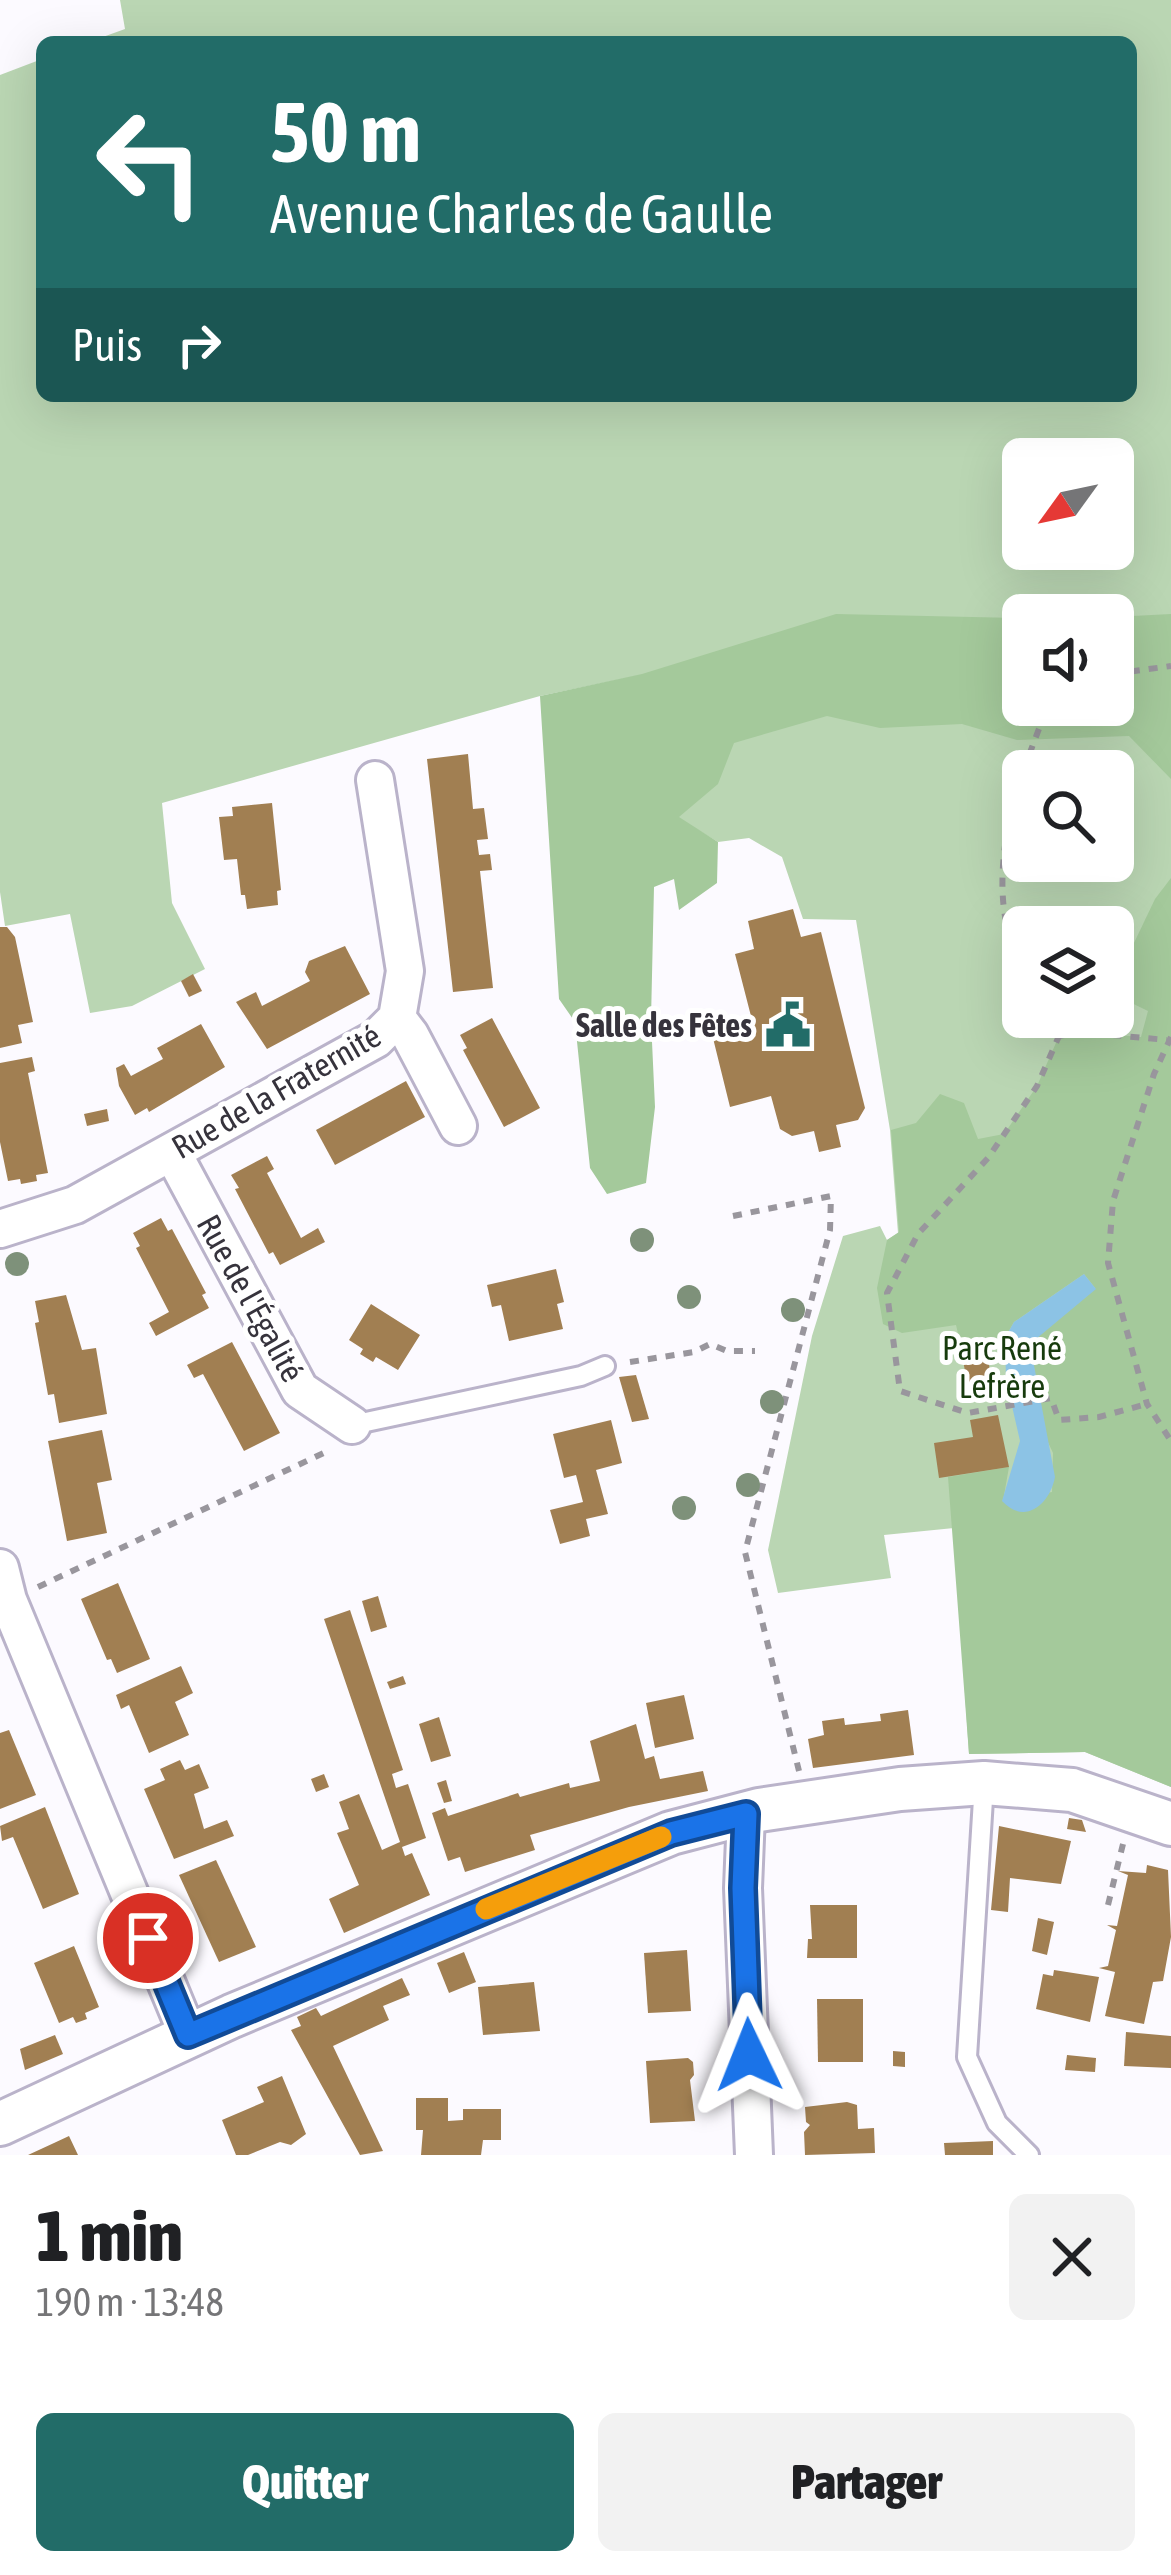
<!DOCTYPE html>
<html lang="fr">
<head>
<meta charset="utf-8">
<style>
	body { margin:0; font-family:"Asap Condensed",sans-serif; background:#f2f2f2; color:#202124; height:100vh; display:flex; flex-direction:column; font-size:45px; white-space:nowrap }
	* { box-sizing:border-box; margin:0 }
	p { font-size:39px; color:#757577 }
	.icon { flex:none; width:66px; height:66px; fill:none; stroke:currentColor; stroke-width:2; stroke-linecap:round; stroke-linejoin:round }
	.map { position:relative; height:2155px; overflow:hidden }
	.side { display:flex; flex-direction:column; background:#fff; flex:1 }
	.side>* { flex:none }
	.banner { position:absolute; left:36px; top:36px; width:1101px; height:366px; border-radius:18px; box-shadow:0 12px 48px #0002; background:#226c68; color:#fff; overflow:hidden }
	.needle { width:78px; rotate:237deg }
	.fabs { position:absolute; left:1002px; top:438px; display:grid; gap:24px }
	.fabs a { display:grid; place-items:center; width:132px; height:132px; border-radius:18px; background:#fff; box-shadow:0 12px 48px #0002; font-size:60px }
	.pin { position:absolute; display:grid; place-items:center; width:102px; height:102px; color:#fff; margin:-51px; border:6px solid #fff; border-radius:50%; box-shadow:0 3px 12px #0007 }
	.me { position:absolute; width:132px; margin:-66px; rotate:358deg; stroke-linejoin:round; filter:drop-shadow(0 0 9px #0008) }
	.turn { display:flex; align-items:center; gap:42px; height:252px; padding:0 36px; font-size:54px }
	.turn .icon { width:156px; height:156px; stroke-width:2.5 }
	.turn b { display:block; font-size:84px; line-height:102px }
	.then { display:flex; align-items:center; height:114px; padding:0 36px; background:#0003; gap:24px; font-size:45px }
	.round { display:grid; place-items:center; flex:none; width:126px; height:126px; border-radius:18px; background:#f2f2f2 }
	.overview { display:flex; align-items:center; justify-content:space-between; height:204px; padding:0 36px }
	h1 { font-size:72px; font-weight:800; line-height:90px }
	.cta { display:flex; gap:24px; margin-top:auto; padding:24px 36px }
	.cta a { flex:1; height:138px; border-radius:18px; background:#226c68; color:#fff; font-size:48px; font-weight:800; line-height:138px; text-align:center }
	.cta a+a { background:#f2f2f2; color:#202124 }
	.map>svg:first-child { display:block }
	.green { fill:#bad6b3; fill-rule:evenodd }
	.forest { fill:#a4c99b }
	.water { fill:#8cc3e5 }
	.building { fill:#a17f52 }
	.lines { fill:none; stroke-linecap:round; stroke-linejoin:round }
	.service-casing { stroke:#bab3ca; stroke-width:24 }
	.minor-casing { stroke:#bab3ca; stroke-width:42 }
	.tertiary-casing { stroke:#bab3ca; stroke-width:48 }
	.path { stroke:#99969d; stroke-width:6; stroke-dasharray:9 9; stroke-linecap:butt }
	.service { stroke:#fff; stroke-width:18 }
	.minor { stroke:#fff; stroke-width:36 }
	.tertiary { stroke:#fff; stroke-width:42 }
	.tree { fill:#7e917a }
	.route-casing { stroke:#114b97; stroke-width:30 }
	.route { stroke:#1a73e8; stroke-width:21 }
	.slow { stroke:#f59e0b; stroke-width:21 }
	.labels { text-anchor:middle; stroke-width:10; stroke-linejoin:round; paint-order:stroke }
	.poi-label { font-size:33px; font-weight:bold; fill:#36333c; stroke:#fff; text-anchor:end }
	.street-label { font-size:33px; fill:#36333c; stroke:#fff }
	.park-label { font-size:33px; fill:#173b0d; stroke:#fff }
</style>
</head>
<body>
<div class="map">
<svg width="1171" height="2155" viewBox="0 0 1171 2155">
	<rect width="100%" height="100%" fill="#fcfaff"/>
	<path class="green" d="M120 0H1171V1787L1085 1752 969 1754 954 1528 884 1535 891 1578 778 1593 768 1550 812 1336 843 1236 880 1226 887 1240 898 1233 890 1130 856 920 803 919 782 857 749 838 718 842 678 818 641 675 540 696 162 803 172 903 205 969 132 1006 90 1013 70 914 5 926 0 892V75L42 59V396H1131V42H89L125 29ZM1023 459H1113V549H1023ZM1023 615H1113V705H1023ZM1023 771H1113V861H1023ZM1023 927H1113V1017H1023Z"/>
	<g class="forest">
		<path d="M836 614 1023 618V705H1113V617L1171 614V779L1129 736 1017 740 962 724 880 728 827 716 734 743 718 784 679 817 718 842 717 883 679 910 674 879 654 887 651 1020 655 1107 646 1183 607 1194 590 1168 575 1022 559 999 540 696 642 674Z"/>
		<path d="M1171 878V1787L1085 1752 969 1754 948 1477 1009 1467 1003 1501 1052 1492 1053 1453 1045 1436 1030 1343 1095 1288 1084 1274 1014 1322 1005 1338 960 1342 956 1325 902 1333 883 1324 877 1288 887 1240 899 1232 891 1130 916 1123 940 1094 964 1103 978 1139 1004 1134 1037 1086 1059 1036 1079 1032 1141 1037 1148 1011 1113 994V969L1133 945 1155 899Z"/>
	</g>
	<path class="water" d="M1084 1274 1096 1289 1030 1344 1055 1477C1050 1504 1025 1526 1002 1501L1020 1441 1006 1380 1005 1338 1014 1322Z"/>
	<g class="building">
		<path d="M468 754 473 809 484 808 488 839 477 840 479 855 490 854 492 870 480 871 493 988 453 992 427 759Z"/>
		<path d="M272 803 281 890 277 891 278 905 247 909 245 895H241L237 859 224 860 219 817 233 816 232 807Z"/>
		<path d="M793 909 801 937 821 932 865 1108 858 1120 836 1125 841 1147 819 1152 814 1131 792 1136 780 1129 771 1096 730 1107 711 1030 752 1020 735 954 754 949 748 921Z"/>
		<path d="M0 927H7L15 937 33 1022 18 1025 22 1043 0 1048Z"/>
		<path d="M345 946 370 994 267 1049 236 1002 256 992 262 1006 310 981 305 972 309 961Z"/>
		<path d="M193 974 202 991 189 997 181 981Z"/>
		<path d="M492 1018 540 1108 504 1127 463 1050 467 1048 460 1035Z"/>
		<path d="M201 1024 225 1067 149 1112 147 1108 135 1115 119 1086 116 1068 124 1064 131 1076 163 1059 157 1048Z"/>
		<path d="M32 1057 35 1071 28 1073 48 1173 36 1175 37 1181 21 1184 20 1179 8 1181 0 1142V1063Z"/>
		<path d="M406 1081 425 1117 335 1165 316 1130Z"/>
		<path d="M107 1109 109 1121 87 1126 84 1114Z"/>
		<path d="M267 1156 274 1169 267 1173 301 1238 318 1228 325 1242 280 1265 273 1252 269 1254 235 1189 239 1188 231 1175Z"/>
		<path d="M161 1218 168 1231 172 1229 206 1293 202 1295 209 1308 156 1336 149 1323 169 1312 136 1248 140 1246 133 1233Z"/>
		<path d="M556 1269 564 1302 557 1304 563 1329 509 1341 501 1305 492 1307 487 1285Z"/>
		<path d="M66 1295 82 1350 96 1348 107 1414 59 1423 54 1394 48 1395 35 1323 39 1322 35 1301Z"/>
		<path d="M371 1304 420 1335 398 1370 376 1357 373 1362 360 1354 363 1349 349 1340Z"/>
		<path d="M984 1338 995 1397 970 1401 960 1342Z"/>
		<path d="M232 1342 280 1433 244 1451 203 1374 194 1378 187 1365Z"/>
		<path d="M636 1375 649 1419 632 1422 619 1377Z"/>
		<path d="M998 1415 1009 1467 939 1478 934 1443 973 1437 970 1420Z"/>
		<path d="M611 1420 622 1463 596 1470 608 1514 586 1519 590 1536 560 1544 550 1510 583 1502 576 1475 564 1478 553 1434Z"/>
		<path d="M102 1430 112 1480 97 1483 107 1533 67 1541 48 1441Z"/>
		<path d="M118 1583 150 1659 117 1673 111 1659 107 1660 81 1599Z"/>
		<path d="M378 1596 387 1627 371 1632 362 1601Z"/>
		<path d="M350 1610 403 1770 392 1774 396 1788 408 1784 426 1838 402 1847 405 1856 412 1853 430 1895 344 1933 329 1899 359 1885 337 1833 349 1829 339 1802 359 1794 382 1850 400 1842 324 1619Z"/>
		<path d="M181 1666 193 1693 175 1702 189 1735 149 1753 129 1705 121 1709 116 1695Z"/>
		<path d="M403 1676 406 1684 390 1689 387 1682Z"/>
		<path d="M684 1695 694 1739 655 1748 646 1703Z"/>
		<path d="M908 1710 914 1755 813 1768 808 1739 824 1735 822 1721 844 1718 845 1725 881 1721 880 1714Z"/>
		<path d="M439 1717 451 1756 431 1762 419 1724Z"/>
		<path d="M636 1724 645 1759 654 1756 660 1779 703 1771 708 1791 629 1807 530 1835 535 1850 465 1872 460 1857 448 1861 432 1813 445 1808 448 1816 518 1793 520 1797 569 1783 570 1788 600 1781 590 1741Z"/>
		<path d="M9 1730 36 1795 0 1809V1733Z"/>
		<path d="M180 1760 185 1770 199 1764 209 1788 194 1794 204 1829 227 1820 234 1836 174 1859 144 1789 165 1780 160 1769Z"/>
		<path d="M324 1774 329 1787 316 1792 311 1779Z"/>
		<path d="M446 1780 452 1801 444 1803 437 1783Z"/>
		<path d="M45 1807 79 1894 43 1909 13 1837 2 1841 0 1826Z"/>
		<path d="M1069 1818 1082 1820 1086 1832 1067 1829Z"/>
		<path d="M999 1826 1071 1841 1061 1884 1010 1878 1008 1912 991 1910Z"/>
		<path d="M216 1860 256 1947 219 1962 179 1875Z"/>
		<path d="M1147 1865 1168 1870 1171 1937 1163 1981 1153 1982 1144 2024 1105 2016 1115 1972 1099 1968 1108 1966 1116 1930 1107 1925 1117 1926 1128 1875 1118 1871 1146 1873Z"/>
		<path d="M810 1905H857V1958H807L808 1939H812Z"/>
		<path d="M1038 1918 1054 1922 1047 1955 1032 1951Z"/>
		<path d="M74 1946 99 2007 85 2013 87 2019 76 2023 73 2017 59 2023 34 1963Z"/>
		<path d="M687 1950 691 2011 648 2013 644 1953Z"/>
		<path d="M464 1952 476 1982 449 1993 437 1963Z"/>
		<path d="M1054 1970 1099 1977 1090 2022 1036 2009 1043 1974 1053 1976Z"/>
		<path d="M402 1978 410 1995 383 2006 389 2020 333 2046 383 2151 360 2155 291 2030 301 2026 297 2017 316 2008 321 2016Z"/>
		<path d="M534 1982 540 2031 483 2035 478 1987Z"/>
		<path d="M817 1999H863V2062H818Z"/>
		<path d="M1126 2032 1171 2036V2068L1124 2066Z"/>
		<path d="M55 2035 63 2054 25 2070 20 2049Z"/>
		<path d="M893 2051 905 2052V2067L893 2066Z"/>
		<path d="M1067 2055 1096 2058 1095 2072 1065 2070Z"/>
		<path d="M688 2058 693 2062 694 2075 690 2080 695 2121 650 2123 646 2061Z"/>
		<path d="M282 2076 306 2134 291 2145 280 2142 248 2155H236L222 2120 264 2102 257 2087Z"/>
		<path d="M416 2098H448V2121L463 2120V2109H501V2140H483L481 2155H421L423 2130H416Z"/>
		<path d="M847 2102 857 2105 858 2129 874 2128 875 2153 805 2155 804 2132 810 2125 806 2122 805 2107Z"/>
		<path d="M69 2136 78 2155H28L54 2143Z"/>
		<path d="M993 2141V2155H945L944 2143Z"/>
	</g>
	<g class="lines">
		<g class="service-casing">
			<g id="service">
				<path d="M352 1425 581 1376 605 1366"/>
				<path d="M984 1783 967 2057 997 2123 1029 2155"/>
			</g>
		</g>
		<g class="minor-casing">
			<g id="minor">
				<path d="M397 1018 410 1035 458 1126"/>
				<path d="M172 1152 300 1390 352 1425"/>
				<path d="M0 1229 75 1205 376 1039 397 1018 405 971 375 780"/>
				<path d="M0 1568 8 1600 188 2035"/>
				<path d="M746 1814 743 1888 754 2155"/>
			</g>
		</g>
		<g class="tertiary-casing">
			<path id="tertiary" d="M0 2124 232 2016 671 1833 759 1810 900 1789 984 1783 1072 1790 1171 1824"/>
		</g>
		<g class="path">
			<path d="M1113 674 1171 666"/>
			<path d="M1023 771 1048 705"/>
			<path d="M1023 772C1003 827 989 914 1023 965"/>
			<path d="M1053 1017 1059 1036 1037 1086 988 1158 918 1234 887 1293 900 1391 968 1413 1051 1398 1059 1420 1099 1417 1147 1404"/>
			<path d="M1059 1036 1079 1032 1167 1040"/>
			<path d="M1171 1037 1154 1074 1113 1201 1108 1263 1147 1404 1171 1441"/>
			<path d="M733 1216 831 1196 830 1230 745 1552 799 1771"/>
			<path d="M630 1362 694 1352 710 1344 727 1351H755"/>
			<path d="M38 1587 330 1450"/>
			<path d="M1108 1905 1123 1844"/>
		</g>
		<use href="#service" class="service"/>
		<use href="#minor" class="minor"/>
		<use href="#tertiary" class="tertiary"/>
	</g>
	<g class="tree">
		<circle cx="642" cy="1240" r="12"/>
		<circle cx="17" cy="1264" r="12"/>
		<circle cx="689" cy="1297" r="12"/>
		<circle cx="793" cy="1310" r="12"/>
		<circle cx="772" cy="1402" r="12"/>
		<circle cx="748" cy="1485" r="12"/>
		<circle cx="684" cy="1508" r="12"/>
	</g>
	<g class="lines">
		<g class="route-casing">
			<path id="route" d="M148 1938 188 2035 671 1833 746 1814 743 1888 749 2055"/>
		</g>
		<use href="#route" class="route"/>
		<path class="slow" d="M486 1909 661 1837"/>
	</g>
	<defs>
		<g id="civic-bare" transform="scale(3.6)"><path d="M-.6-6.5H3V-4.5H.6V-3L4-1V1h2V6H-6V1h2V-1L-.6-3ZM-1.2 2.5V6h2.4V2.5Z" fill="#226c68" stroke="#fff" stroke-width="2.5" paint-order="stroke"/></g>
	</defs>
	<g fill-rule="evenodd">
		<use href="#civic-bare" x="788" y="1025"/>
	</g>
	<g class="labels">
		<g class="poi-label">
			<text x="752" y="1037">Salle des Fêtes</text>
		</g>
		<g class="street-label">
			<text transform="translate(276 1091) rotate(-30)" y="12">Rue de la Fraternité</text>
			<text transform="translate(251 1298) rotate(61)" y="12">Rue de l'Égalité</text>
		</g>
		<g class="park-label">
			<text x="1002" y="1360">Parc René<tspan x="1002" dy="38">Lefrère</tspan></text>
		</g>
	</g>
</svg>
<div class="fabs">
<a><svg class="needle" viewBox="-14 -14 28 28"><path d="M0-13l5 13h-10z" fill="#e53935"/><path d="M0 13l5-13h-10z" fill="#757577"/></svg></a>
<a><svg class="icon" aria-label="sound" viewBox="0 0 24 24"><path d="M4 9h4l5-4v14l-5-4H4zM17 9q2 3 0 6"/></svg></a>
<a><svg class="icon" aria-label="search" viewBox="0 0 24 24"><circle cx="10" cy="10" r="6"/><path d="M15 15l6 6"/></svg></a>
<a><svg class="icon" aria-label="layers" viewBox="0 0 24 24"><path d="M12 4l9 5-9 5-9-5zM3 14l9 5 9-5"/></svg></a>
</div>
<div class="pin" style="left:148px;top:1938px;background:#d93025"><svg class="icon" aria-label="arrive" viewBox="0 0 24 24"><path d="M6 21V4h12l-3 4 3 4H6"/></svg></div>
<svg class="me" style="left:749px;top:2055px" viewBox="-20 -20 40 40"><path d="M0-17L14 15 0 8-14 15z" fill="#1a73e8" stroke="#fff" stroke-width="4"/></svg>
<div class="banner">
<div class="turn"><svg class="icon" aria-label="left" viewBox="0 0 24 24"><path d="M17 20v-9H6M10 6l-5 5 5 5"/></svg><div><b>50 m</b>Avenue Charles de Gaulle</div></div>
<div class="then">Puis<svg class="icon" aria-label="right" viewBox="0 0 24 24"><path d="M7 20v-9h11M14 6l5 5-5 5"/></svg></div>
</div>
</div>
<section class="side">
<div class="overview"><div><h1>1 min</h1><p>190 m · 13:48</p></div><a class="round"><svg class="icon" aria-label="close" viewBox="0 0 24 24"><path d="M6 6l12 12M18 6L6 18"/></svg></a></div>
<div class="cta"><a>Quitter</a><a>Partager</a></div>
</section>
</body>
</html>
